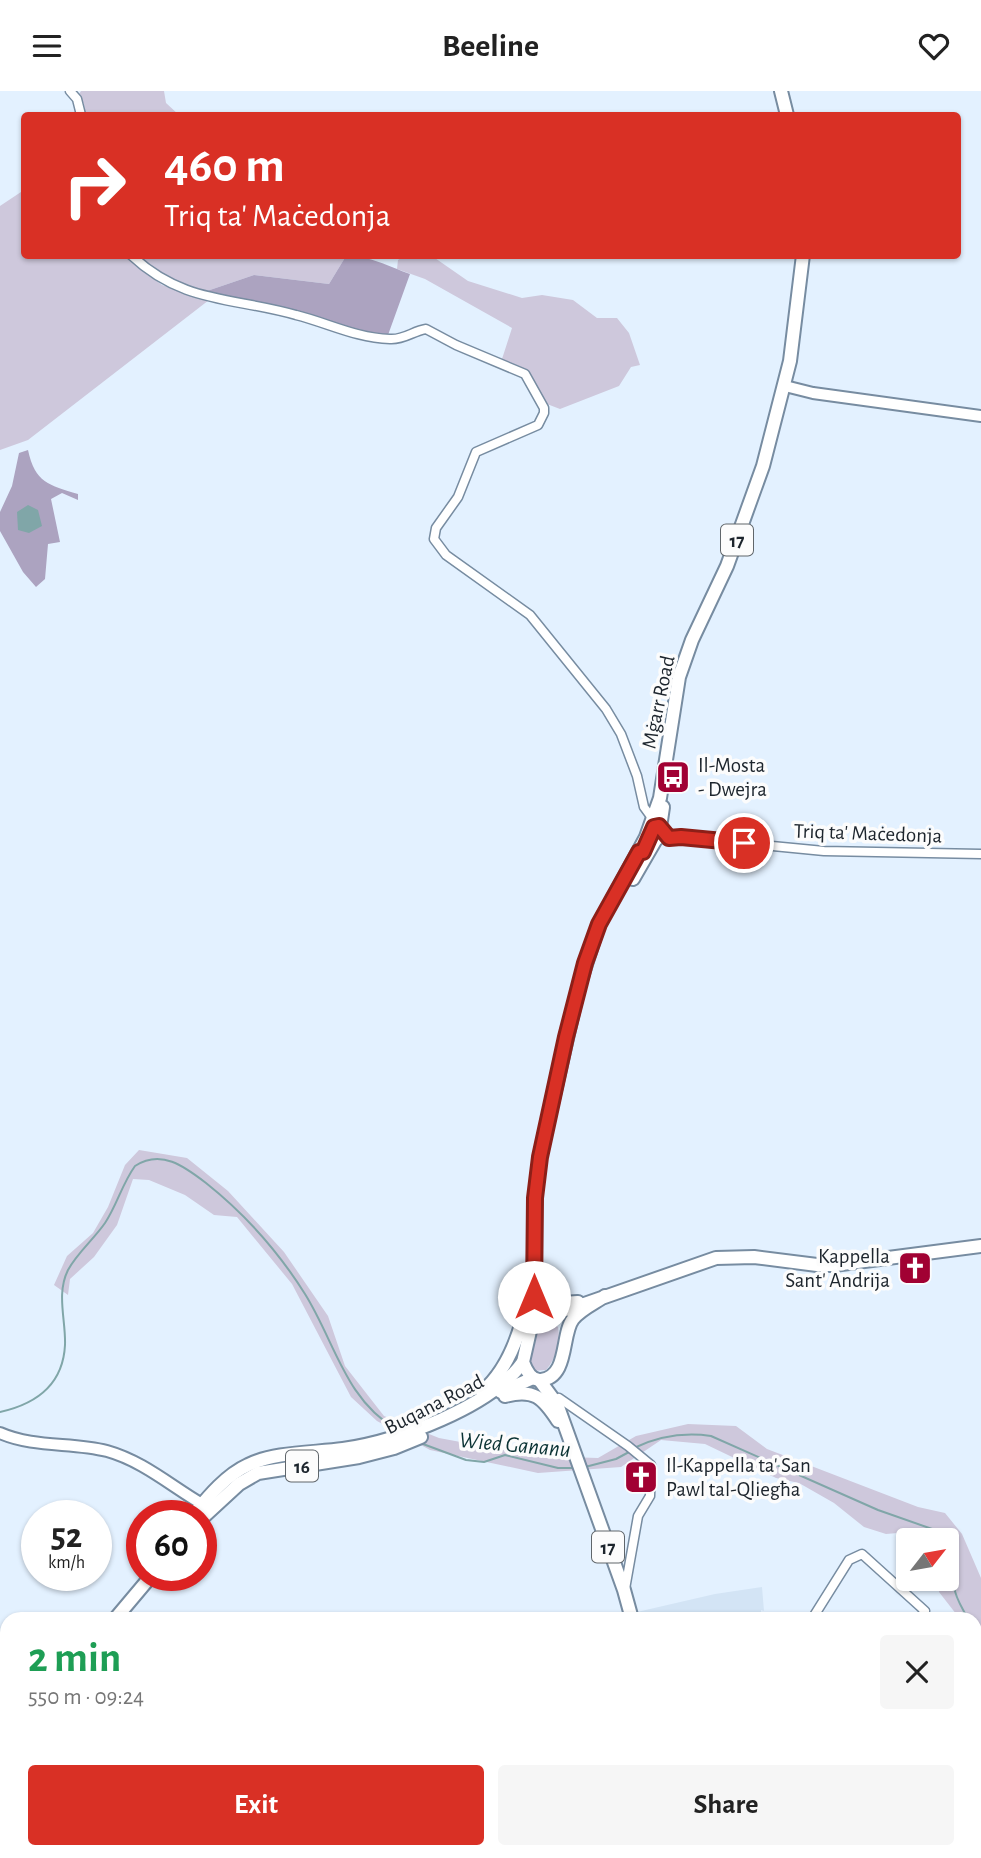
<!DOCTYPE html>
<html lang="en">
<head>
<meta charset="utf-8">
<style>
	body { margin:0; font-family:"Alegreya Sans",sans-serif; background:#f6f6f6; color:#222; height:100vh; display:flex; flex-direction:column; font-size:26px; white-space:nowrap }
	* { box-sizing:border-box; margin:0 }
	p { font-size:23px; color:#767676 }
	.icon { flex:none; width:38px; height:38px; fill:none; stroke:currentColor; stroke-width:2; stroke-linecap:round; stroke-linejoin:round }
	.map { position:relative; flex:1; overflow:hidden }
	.drawer { position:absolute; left:0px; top:1521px; width:982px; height:247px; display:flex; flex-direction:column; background:#fff; border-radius:21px 21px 0 0; box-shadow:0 2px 5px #0004 }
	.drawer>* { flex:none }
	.top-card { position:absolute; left:21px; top:21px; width:940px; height:147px; border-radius:7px; box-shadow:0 2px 5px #0004; background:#d93025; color:#fff; overflow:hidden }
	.needle { width:46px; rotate:59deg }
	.tools { position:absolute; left:896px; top:1437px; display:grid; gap:14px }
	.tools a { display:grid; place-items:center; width:63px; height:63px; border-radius:7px; background:#fff; box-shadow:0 2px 5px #0004; font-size:35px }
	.speed { position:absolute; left:21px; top:1409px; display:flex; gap:14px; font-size:35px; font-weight:700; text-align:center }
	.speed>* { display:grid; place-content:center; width:91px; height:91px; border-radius:50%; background:#fff; box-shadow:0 2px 5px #0004; line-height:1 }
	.speed small { font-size:18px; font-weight:400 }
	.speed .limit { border:10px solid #d22; background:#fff; color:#111 }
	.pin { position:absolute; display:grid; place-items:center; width:60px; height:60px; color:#fff; margin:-30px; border:4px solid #fff; border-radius:50%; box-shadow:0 2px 7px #0007 }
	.me { position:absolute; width:77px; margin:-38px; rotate:0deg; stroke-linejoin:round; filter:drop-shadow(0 0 5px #0008) }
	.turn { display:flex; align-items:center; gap:24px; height:147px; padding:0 28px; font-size:32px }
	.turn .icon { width:91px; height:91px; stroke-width:2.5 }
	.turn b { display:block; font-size:49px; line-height:60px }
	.round { display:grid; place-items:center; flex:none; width:74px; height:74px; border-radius:7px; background:#f6f6f6 }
	.head { display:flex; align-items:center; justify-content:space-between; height:119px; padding:0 28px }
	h1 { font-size:42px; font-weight:700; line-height:52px; color:#1e9e55 }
	.button { display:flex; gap:14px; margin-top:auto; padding:14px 28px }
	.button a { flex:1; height:80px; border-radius:7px; background:#d93025; color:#fff; font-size:28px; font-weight:700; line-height:80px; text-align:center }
	.button a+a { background:#f6f6f6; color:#222 }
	header { display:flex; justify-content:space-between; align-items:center; height:91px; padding:0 28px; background:#fff; font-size:32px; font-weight:700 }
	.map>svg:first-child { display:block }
	.built { fill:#d3e4f5 }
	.green { fill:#cec8dc }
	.forest { fill:#aca3c0 }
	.water { fill:#80a6a8 }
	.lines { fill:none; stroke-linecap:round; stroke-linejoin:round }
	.stream { stroke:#80a6a8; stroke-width:2 }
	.street-casing { stroke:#778ca1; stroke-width:11 }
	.secondary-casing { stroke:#778ca1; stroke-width:14 }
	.primary-casing { stroke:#778ca1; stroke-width:16 }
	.street { stroke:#fff; stroke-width:8 }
	.secondary { stroke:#fff; stroke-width:10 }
	.primary { stroke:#fff; stroke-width:12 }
	.route-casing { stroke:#8d1f18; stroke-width:18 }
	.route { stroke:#d93025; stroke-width:12 }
	.labels { text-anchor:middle; stroke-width:7; stroke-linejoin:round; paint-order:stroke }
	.shield { fill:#fcfcfc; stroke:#60666b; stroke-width:2 }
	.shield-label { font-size:19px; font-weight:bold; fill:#1d252d }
	.street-label { font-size:21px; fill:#1d252d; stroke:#fcfcfc }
	.poi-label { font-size:21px; fill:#1d252d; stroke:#fcfcfc; text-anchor:start }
	.water-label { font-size:23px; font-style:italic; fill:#0b3334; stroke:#fcfcfc }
</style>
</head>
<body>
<header><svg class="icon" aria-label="menu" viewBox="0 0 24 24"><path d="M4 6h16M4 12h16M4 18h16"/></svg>Beeline<svg class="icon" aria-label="heart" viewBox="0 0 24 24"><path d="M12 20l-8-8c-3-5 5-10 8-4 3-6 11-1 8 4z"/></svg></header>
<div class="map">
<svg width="981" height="1767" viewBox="0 0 981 1767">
	<rect width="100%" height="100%" fill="#e3f1ff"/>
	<path class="built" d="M762 1496 764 1520 761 1519V1528H639L637 1521 715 1503Z"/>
	<g class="green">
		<path d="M81 0H164L166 12 179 24H85L84 13 79 3Z"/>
		<path d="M24 99V164L127 165 132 169 130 170 162 194 209 209 28 349 0 359V115Z"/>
		<path d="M134 165H346L329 193 254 184 207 200 168 189Z"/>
		<path d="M404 165H432L468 190 522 207 542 204 573 209 597 227H617L629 242 640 274 631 276 619 295 560 318 547 313 527 280 502 268 512 237 425 188 397 178 398 169Z"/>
		<path d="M139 1059 187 1067 228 1100 284 1161 328 1225 345 1275 384 1325 439 1347 535 1365 598 1367 636 1345 688 1333 736 1335 767 1358 918 1416 945 1422 962 1443 981 1487V1553L975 1546V1528H960L939 1501 938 1488H947V1449H935L921 1440 886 1443 864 1436 834 1412 799 1392 776 1387 705 1353 661 1349 621 1376 538 1382 430 1359 377 1330 351 1306 292 1193 237 1126 214 1124 185 1104 149 1089 133 1088 117 1134 94 1166 70 1188 68 1204 54 1194 67 1165 93 1142 108 1116 125 1074Z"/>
		<path d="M548 1231 558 1236C561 1250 556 1268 546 1279L534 1280C526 1264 534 1246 543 1233Z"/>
	</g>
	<g class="forest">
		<path d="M346 165C371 165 387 175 410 183L388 244H355L291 219 207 200 254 184 329 193Z"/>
		<path d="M28 359C35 392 49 394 78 403V409L62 402 51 408 60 451 48 453 45 488 36 496 23 481 0 440V421L12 395 19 362Z"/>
	</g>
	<path class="water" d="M28 414 38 419 42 435 29 442 18 439 17 421Z"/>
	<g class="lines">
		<g class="stream">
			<path d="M0 1321C36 1313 63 1294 65 1254 66 1229 56 1203 68 1179 77 1162 94 1148 105 1132 117 1114 122 1093 135 1075 161 1058 184 1075 206 1092 245 1123 278 1160 305 1203 335 1251 345 1308 396 1338"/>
			<path d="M423 1353 466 1369 484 1371 505 1364 558 1377H573"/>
			<path d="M634 1357C659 1345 683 1341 711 1345L878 1419 935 1439 946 1449"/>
			<path d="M585 1376 616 1368 629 1361"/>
			<path d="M947 1450C960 1464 952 1478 954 1495 955 1507 963 1518 968 1528"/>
			<path d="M975 1539 981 1548"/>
		</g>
		<g class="street-casing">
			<g id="street">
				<path d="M70 0 77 8 81 24"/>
				<path d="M131 164C183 213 233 206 296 224 328 232 356 247 390 248 404 249 413 240 426 238L456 254 525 283 544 317V322L538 334 476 361 458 406 436 437 434 448 446 464 530 524 606 618 621 643 637 685 644 716 652 727"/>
				<path d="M655 751 663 747 681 746 824 760 981 763"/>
				<path d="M559 1307 628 1355 651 1374 650 1405 638 1425 625 1498"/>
				<path d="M750 1528H763"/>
				<path d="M812 1528 849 1469 862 1463 925 1520 919 1528"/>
			</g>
		</g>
		<g class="secondary-casing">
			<g id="secondary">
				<path d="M789 296 813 302 981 325"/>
				<path d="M0 1342C34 1357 72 1351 107 1360 143 1370 171 1395 202 1413"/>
				<path d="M640 1767 643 1760"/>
			</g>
		</g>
		<g class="primary-casing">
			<g id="primary">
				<path d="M781 0 787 24"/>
				<path d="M633 788 659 743 663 716"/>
				<path d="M539 1190 551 1222"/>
				<path d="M545 1194C554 1210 559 1213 578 1211"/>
				<path d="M605 1205C595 1212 581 1218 573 1228 561 1243 569 1286 541 1289 531 1290 526 1279 523 1271L530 1240 539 1226 573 1217 716 1167 754 1166 817 1174H834L981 1155"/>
				<path d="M534 1230 535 1107 540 1065 579 895 599 833 646 746 660 707 679 586 692 549 727 475 763 375 790 270 803 164"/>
				<path d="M540 1290 557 1313 624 1499 632 1528"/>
				<path d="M482 1301C511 1276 523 1235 529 1198"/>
				<path d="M501 1301 533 1287"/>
				<path d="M505 1305C534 1297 543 1307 558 1330"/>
				<path d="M193 1424C208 1406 226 1384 248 1374 274 1361 314 1362 343 1358 398 1350 491 1316 523 1271"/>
				<path d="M201 1428 239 1393 258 1382 359 1366 394 1357 421 1346"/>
				<path d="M115 1528 152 1484"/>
				<path d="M0 1624 7 1618"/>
				<path d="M0 1636 7 1630"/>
				<path d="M805 1760 811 1767"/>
			</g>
		</g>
		<use href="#street" class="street"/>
		<use href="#secondary" class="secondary"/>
		<use href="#primary" class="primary"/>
	</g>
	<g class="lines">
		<g class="route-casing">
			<path id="route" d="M534 1206 535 1107 540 1066 566 946 585 872 599 833 639 761H643L654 736 659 735 669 747 681 746 744 752"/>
		</g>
		<use href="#route" class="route"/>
	</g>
	<defs>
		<g id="bus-square" transform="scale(1.75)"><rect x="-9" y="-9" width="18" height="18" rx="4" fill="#a10133" stroke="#fcfcfc"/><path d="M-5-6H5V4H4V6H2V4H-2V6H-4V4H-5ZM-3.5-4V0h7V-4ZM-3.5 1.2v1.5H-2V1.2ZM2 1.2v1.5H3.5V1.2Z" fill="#fff"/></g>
		<g id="church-square" transform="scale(1.75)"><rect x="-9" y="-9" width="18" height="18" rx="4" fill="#a10133" stroke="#fcfcfc"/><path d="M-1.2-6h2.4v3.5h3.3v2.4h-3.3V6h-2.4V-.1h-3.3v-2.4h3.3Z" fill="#fff"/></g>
	</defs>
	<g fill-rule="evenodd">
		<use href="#bus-square" x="673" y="686"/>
		<use href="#church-square" x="915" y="1177"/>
		<use href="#church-square" x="641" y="1386"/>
	</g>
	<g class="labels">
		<g class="shield">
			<rect x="721" y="433.5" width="32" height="31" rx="5"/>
			<rect x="286" y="1359.5" width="32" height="31" rx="5"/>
			<rect x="592" y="1440.5" width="32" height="31" rx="5"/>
		</g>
		<g class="shield-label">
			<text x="737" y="456">17</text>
			<text x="302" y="1382">16</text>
			<text x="608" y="1463">17</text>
		</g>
		<g class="street-label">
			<text transform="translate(658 611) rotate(-78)" y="7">Mġarr Road</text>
			<text transform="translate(868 742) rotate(2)" y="7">Triq ta' Maċedonja</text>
			<text transform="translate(434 1313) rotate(-27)" y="7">Buqana Road</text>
		</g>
		<g class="poi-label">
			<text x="698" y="681">Il-Mosta<tspan x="698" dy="24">- Dwejra</tspan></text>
			<text x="890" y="1172" text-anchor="end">Kappella<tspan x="890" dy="24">Sant' Andrija</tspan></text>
			<text x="666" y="1381">Il-Kappella ta' San<tspan x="666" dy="24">Pawl tal-Qliegħa</tspan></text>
		</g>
		<g class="water-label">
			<text transform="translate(515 1353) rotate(5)" y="8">Wied Gananu</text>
		</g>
	</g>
</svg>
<div class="tools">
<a><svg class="needle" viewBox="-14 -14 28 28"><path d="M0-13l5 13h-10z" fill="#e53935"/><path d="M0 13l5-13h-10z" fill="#767676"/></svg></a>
</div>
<div class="speed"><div>52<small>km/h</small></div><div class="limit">60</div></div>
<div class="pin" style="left:744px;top:752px;background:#d93025"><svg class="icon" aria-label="arrive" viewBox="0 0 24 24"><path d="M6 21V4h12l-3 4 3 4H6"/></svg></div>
<svg class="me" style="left:534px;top:1206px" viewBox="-20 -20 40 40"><circle r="19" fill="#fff"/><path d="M0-13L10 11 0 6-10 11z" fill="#d93025"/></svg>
<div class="top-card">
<div class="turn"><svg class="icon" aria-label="right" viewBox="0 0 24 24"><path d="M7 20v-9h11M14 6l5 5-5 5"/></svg><div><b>460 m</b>Triq ta' Maċedonja</div></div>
</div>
<section class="drawer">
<div class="head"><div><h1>2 min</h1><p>550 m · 09:24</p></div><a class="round"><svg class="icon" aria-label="close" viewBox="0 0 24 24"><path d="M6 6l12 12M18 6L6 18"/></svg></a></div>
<div class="button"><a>Exit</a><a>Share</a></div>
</section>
</div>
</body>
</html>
